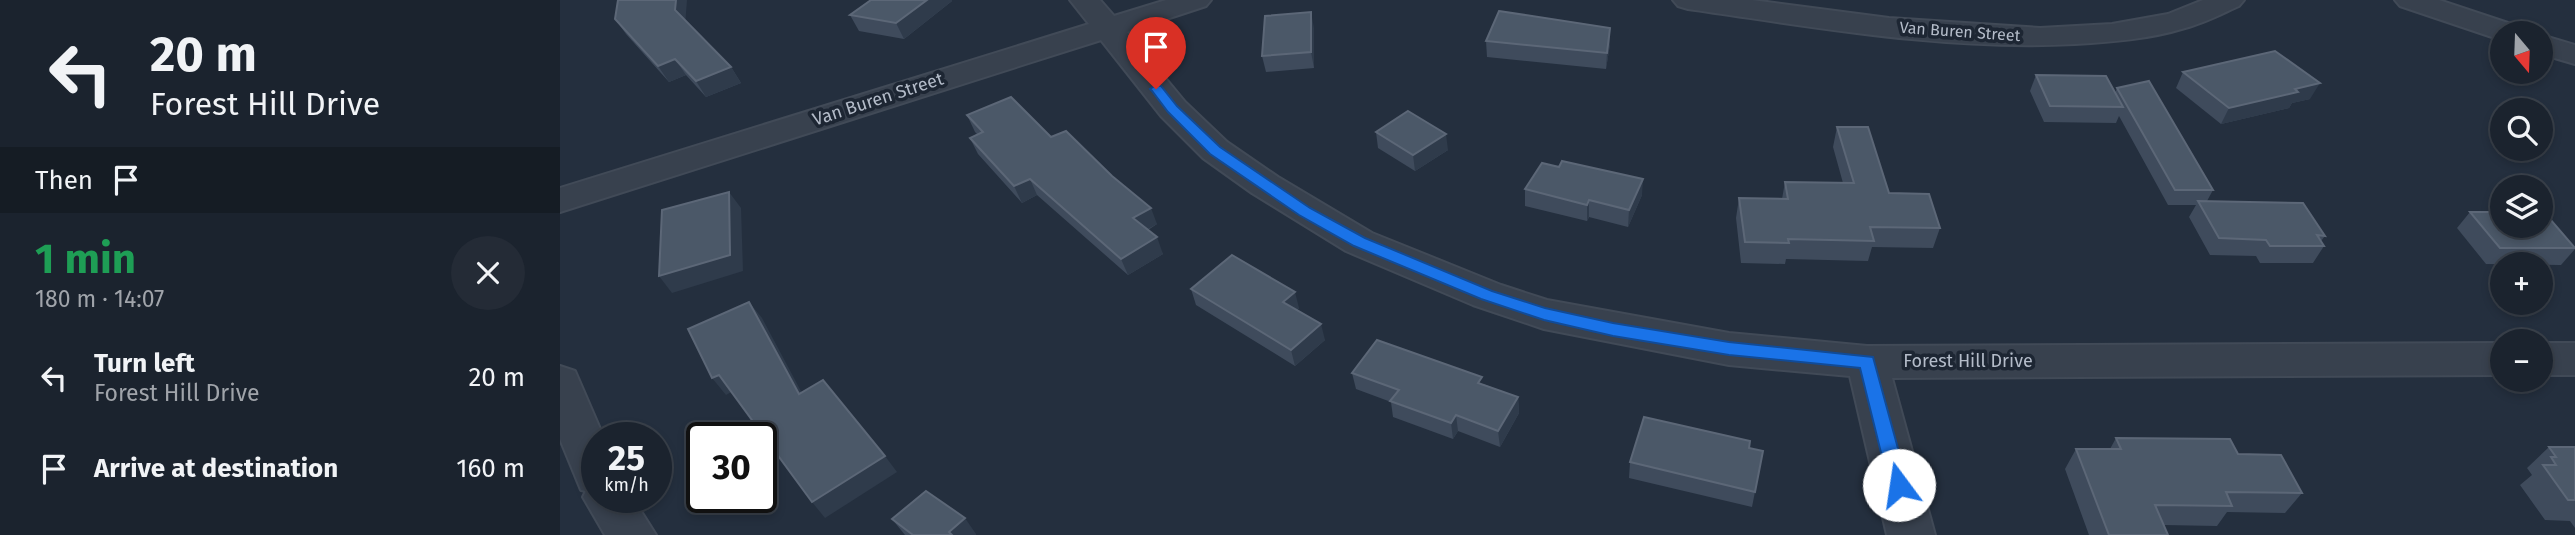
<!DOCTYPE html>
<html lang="en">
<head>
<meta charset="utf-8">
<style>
	body { margin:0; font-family:"Fira Sans",sans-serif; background:#242b36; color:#f1f3f6; height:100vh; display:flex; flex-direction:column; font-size:26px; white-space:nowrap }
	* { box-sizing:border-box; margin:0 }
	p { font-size:23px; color:#a0a4aa }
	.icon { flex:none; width:38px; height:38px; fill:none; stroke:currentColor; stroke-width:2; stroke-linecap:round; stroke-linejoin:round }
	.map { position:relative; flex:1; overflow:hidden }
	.drawer { display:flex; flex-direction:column; background:#1b232e; width:560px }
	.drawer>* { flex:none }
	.banner { background:#1b232e; color:#f1f3f6; overflow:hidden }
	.needle { width:46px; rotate:161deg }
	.tools { position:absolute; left:1930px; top:21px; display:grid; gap:14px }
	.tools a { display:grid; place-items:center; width:63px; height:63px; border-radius:50%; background:#1b232e; box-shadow:0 4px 10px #0003,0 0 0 2px #39404a; font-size:35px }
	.speed { position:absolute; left:21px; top:422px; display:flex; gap:14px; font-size:35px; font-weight:700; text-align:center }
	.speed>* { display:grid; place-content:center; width:91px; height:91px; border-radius:50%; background:#1b232e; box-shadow:0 4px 10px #0003,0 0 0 2px #39404a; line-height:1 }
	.speed small { font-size:18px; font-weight:400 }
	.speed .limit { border:4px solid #111; border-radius:10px; background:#fff; color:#111 }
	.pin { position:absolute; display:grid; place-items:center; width:60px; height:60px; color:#fff; margin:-72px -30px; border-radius:50% 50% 50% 0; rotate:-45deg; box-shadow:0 0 7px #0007 }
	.pin .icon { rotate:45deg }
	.me { position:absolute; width:77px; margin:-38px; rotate:346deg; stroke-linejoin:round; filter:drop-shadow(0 0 5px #0008) }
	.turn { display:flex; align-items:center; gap:24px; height:147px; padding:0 35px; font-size:32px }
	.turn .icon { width:91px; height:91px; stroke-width:2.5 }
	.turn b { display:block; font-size:49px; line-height:60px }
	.then { display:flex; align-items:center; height:66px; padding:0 35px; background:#0003; gap:14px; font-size:26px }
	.round { display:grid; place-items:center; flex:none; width:74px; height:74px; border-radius:37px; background:#242b36 }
	.overview { display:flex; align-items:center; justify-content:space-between; height:119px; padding:0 35px }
	h1 { font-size:42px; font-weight:700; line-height:52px; color:#1e9e55 }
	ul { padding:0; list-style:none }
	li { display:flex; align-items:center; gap:21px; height:91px; padding:0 35px }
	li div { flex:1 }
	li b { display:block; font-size:26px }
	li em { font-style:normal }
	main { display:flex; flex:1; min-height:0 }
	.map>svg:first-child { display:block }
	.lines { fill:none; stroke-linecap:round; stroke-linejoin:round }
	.minor-casing { stroke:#414a57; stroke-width:4 }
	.minor { fill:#38414e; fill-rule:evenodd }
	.wall { fill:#3f4b5c }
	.shaded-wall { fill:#2f3b4b }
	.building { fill:#4b5868; stroke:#5c6777; stroke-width:2 }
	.route { fill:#1a73e8; stroke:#114b97; stroke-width:2 }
	.labels { text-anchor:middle; stroke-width:7; stroke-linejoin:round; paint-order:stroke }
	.far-street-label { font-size:16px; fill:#b4bcc9; stroke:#1d2633 }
	.street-label { font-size:18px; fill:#b4bcc9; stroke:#1d2633 }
</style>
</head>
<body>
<main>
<section class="drawer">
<div class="banner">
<div class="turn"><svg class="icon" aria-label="left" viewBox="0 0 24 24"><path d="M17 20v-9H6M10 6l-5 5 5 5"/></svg><div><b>20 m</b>Forest Hill Drive</div></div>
<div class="then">Then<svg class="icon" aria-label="arrive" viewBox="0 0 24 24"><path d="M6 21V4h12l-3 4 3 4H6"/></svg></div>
</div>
<div class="overview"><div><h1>1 min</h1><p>180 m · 14:07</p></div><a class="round"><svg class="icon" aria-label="close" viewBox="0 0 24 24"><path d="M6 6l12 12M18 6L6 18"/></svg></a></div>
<ul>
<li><svg class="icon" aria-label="left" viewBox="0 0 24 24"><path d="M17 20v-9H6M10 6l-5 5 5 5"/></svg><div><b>Turn left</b><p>Forest Hill Drive</p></div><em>20 m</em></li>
<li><svg class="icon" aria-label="arrive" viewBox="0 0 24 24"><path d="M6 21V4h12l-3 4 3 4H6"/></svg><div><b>Arrive at destination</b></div><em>160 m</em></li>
</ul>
</section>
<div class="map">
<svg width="2015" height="535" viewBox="0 0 2015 535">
	<rect width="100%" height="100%" fill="#242f3e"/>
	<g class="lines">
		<g class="minor-casing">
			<g id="minor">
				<path d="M510 0H540L554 16 606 0H651L646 6 567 32 625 102 667 142 718 177 812 233 941 285 987 300 1169 333 1307 346 1942 343V375L1332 378 1375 535H1327L1290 376 1169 365 984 329 913 305 786 251 692 193 643 158 601 116 541 40 0 212V188L529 24Z"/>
				<path d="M1113 0H1192L1329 18 1480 28 1552 24 1608 14 1643 0H1684L1679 6C1661 14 1644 23 1625 28 1590 39 1551 42 1515 44 1385 51 1256 27 1128 9L1118 6Z"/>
				<path d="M1835 0H1879L1960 27 1964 33H1942V40L1938 39 1840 6Z"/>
				<path d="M1981 35 2015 45V64L1981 54Z"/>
				<rect x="1981" y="343" width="34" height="32"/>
				<path d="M0 366 15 371 44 438H37V497H72L96 535H45L23 497 26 491 21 490 0 439Z"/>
			</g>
		</g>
		<use href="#minor" class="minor"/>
	</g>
	<g class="wall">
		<path d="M311 0H392V1L344 39 299 31 290 15Z"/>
		<path d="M55 19 125 21 171 67 181 83 146 97 126 75 109 82 66 34Z"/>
		<path d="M754 28V68L706 72 702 56Z"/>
		<path d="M926 41 1050 44 1046 69 927 57Z"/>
		<path d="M1623 72 1750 99 1732 103 1729 108 1661 124 1616 88Z"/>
		<path d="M1476 75 1555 93 1557 88 1653 190 1647 201 1765 236 1761 241 1764 246 1753 263H1700L1696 256 1650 255 1629 217 1636 205H1608L1559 116 1556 123 1484 122 1470 91Z"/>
		<path d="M407 115 491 137 597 224 588 230 603 254 568 275 477 195 462 203 418 154 410 138 417 134 415 132Z"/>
		<path d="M1277 127 1329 193 1380 228 1373 248 1312 247 1308 261 1226 259 1225 264 1181 263 1176 218 1179 198 1222 199 1225 182 1283 183 1273 147Z"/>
		<path d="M816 132 888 150 855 171 818 148Z"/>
		<path d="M965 189 1082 195 1068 227 1029 217 1027 221 965 206Z"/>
		<path d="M1910 212 2015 247V249L2001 265 1926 264 1897 228Z"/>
		<path d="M631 289 739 308 737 310 765 340 735 366 636 305Z"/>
		<path d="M792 373 923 384 958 397 959 413 940 447 898 431 893 439 833 417 831 402 796 389Z"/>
		<path d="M1556 438 1678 454 1742 493 1725 513 1667 512 1657 526 1604 525 1608 535H1529L1505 469 1516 449H1550Z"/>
		<path d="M1989 447H2015V528L2010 521 1985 520 1960 485 1972 475 1967 468Z"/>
		<path d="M1189 448 1203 451 1192 507 1069 478 1070 462Z"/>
		<path d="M332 519 416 534 415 535H345Z"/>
	</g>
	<g class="shaded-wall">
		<path d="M116 0H127L125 26 115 10Z"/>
		<path d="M367 0H392V1L344 39 336 23Z"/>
		<path d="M751 12 754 28V68L751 52Z"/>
		<path d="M1050 28V44L1046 69 1047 53Z"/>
		<path d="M115 59 126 75 109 82 98 66Z"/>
		<path d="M171 67 181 83 146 97 136 81Z"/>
		<path d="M1760 83 1750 99 1732 103 1729 108 1661 124 1669 108 1735 89Z"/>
		<path d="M886 134 888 150 855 171 853 155Z"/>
		<path d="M470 179 477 195 462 203 454 186Z"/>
		<path d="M1083 179 1082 195 1068 227 1069 210Z"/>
		<path d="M169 192 181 208 183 271 112 293 99 276Z"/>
		<path d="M1029 200V217L1027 221V205Z"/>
		<path d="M591 208 597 224 579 234 573 218Z"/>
		<path d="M597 237 603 254 568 275 561 259Z"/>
		<path d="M735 292 739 308 727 318 723 302Z"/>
		<path d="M189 302 202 318 251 410 239 394Z"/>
		<path d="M761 324 765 340 735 366 731 350Z"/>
		<path d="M159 375 173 391 166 395 152 378Z"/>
		<path d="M958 397 959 413 940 447 938 431Z"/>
		<path d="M896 415 898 431 893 439 891 423Z"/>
		<path d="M325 456 337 472 265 518 252 502Z"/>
		<path d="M405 518 416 534 415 535H391L389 532Z"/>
	</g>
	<g class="building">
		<path d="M58 0H116L115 10 171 67 136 81 115 59 98 66 55 19Z"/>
		<path d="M311 0H367L336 23 290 15Z"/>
		<path d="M939 11 1050 28 1047 53 926 41Z"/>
		<path d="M751 12V52L702 56 705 16Z"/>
		<path d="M1715 51 1760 83 1735 89 1738 92 1669 108 1623 72Z"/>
		<path d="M1476 75 1546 76 1563 107 1490 106Z"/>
		<path d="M1589 81 1653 190H1615L1557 88Z"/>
		<path d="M451 97 491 137 506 131 552 176 591 208 573 218 597 237 561 259 470 179 454 186 410 138 423 132 407 115Z"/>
		<path d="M848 111 886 134 853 155 816 132Z"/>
		<path d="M1277 127H1308L1329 193 1369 194 1380 228 1310 227 1314 241 1228 239 1229 243 1185 242 1179 198 1228 199 1225 182 1294 183Z"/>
		<path d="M1002 161 1083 179 1069 210 1029 200 1027 205 965 189 982 163 999 167Z"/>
		<path d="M169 192 170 255 99 276 102 210Z"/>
		<path d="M1638 201 1743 203 1765 236 1757 235 1764 246H1710L1706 240 1659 238Z"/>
		<path d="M1910 212H1942V226H1981V212H1984L2015 248H1940Z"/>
		<path d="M672 255 735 292 723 302 761 324 731 350 631 289Z"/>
		<path d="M189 302 239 394 263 380 325 456 252 502 159 375 152 378 128 329Z"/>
		<path d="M817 340 922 377 918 383 958 397 938 431 896 415 891 423 830 401 839 390 792 373Z"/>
		<path d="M1084 417 1190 441 1189 448 1203 451 1195 492 1070 462Z"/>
		<path d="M1556 438 1670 439 1678 454 1721 455 1742 493 1666 492 1672 506 1595 505 1608 535H1549L1516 449H1561Z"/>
		<path d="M1989 447H2015V500H2008L1983 465H1996L1991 457H1996Z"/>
		<path d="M366 491 405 518 389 532 392 535H353L332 519Z"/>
	</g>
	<path class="route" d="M596 85 601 86 617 106 660 147 750 208 805 238 932 291 985 308 1053 323 1169 342 1313 357 1348 485 1345 491 1339 494 1332 491 1329 485 1300 368 1169 355 1053 336 984 320 921 299 794 246 739 215 650 154 608 112 592 91 590 89Z"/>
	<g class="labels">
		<g class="far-street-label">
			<text transform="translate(1400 31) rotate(4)" y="6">Van Buren Street</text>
		</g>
		<g class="street-label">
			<text transform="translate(318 99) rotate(-18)" y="6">Van Buren Street</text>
			<text x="1408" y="367">Forest Hill Drive</text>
		</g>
	</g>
</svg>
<div class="tools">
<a><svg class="needle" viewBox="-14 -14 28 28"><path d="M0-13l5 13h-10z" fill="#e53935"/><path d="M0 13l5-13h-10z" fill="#a0a4aa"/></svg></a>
<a><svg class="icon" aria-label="search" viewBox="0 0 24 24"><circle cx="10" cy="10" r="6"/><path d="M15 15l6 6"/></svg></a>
<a><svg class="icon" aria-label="layers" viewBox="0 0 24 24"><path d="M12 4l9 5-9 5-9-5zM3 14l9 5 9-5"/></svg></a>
<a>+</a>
<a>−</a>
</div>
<div class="speed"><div>25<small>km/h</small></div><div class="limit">30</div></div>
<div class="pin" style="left:596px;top:89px;background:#d93025"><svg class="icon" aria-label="arrive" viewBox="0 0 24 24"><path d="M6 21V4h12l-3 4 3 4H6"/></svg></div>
<svg class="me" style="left:1339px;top:485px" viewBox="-20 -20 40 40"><circle r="19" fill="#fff"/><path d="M0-13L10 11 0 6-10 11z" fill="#1a73e8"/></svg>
</div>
</main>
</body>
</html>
